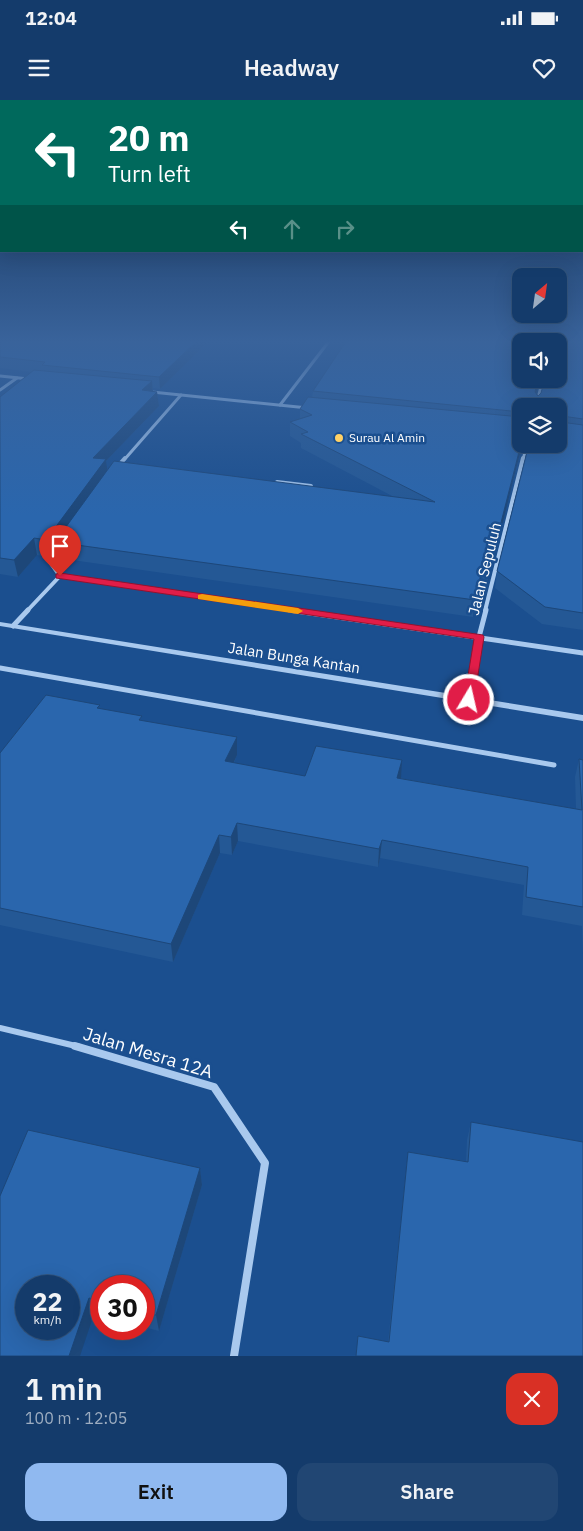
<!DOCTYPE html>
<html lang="en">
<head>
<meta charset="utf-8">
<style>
	body { margin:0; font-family:"IBM Plex Sans",sans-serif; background:#214673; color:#f1f3f6; height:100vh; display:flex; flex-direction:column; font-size:19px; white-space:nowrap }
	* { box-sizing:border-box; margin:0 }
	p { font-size:16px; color:#9dadc1 }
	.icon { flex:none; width:28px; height:28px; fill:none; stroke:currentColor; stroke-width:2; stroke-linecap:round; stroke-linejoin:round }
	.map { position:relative; height:1256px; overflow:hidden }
	.side { display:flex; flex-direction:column; background:#143b6b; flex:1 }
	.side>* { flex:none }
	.banner { position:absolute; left:0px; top:0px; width:584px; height:152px; box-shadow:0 5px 20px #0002,0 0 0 1px #33557e; background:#00695c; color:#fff; overflow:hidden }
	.needle { width:32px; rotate:29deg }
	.buttons { position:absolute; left:512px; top:168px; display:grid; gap:10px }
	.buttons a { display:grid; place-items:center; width:55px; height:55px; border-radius:10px; background:#143b6b; box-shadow:0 5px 20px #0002,0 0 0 1px #33557e; font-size:25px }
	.speed { position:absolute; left:15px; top:1175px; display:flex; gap:10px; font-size:25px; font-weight:700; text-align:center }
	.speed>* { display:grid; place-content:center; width:65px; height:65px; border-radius:50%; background:#143b6b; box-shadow:0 5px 20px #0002,0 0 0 1px #33557e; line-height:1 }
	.speed small { font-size:12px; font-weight:400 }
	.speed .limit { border:8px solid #d22; background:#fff; color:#111 }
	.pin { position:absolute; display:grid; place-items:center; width:42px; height:42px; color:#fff; margin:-51px -21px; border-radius:50% 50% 50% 0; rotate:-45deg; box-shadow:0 0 5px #0007 }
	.pin .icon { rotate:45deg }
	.me { position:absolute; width:55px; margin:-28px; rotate:9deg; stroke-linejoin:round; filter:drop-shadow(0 0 4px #0008) }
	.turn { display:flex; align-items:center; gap:18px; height:105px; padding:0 25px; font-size:22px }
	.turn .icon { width:65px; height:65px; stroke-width:2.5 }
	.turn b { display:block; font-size:35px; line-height:42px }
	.lanes { display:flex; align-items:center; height:48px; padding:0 25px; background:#0003; justify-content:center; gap:25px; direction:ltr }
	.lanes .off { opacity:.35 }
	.round { display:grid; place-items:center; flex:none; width:52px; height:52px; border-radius:15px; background:#214673 }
	.head { display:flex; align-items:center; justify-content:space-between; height:85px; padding:0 25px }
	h1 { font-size:30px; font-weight:600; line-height:38px }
	.primary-button { display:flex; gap:10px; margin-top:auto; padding:10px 25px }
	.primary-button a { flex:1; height:58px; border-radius:15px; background:#90b9f0; color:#111; font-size:20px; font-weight:600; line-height:58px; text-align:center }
	.primary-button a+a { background:#214673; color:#f1f3f6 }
	.status { display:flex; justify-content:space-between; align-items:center; height:35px; padding:0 25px; background:#143b6b; direction:ltr }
	.status svg { height:14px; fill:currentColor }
	header { display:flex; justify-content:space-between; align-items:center; height:65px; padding:0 25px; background:#143b6b; font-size:22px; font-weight:600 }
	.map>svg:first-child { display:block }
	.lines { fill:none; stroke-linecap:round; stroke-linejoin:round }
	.minor-far4 { stroke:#a9c9ee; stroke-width:3 }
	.minor-far3 { stroke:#a9c9ee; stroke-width:4 }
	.minor-far2 { stroke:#a9c9ee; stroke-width:5 }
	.minor-far1 { stroke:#a9c9ee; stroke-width:6 }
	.minor { stroke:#a9c9ee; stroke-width:8 }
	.tertiary { fill:#a9c9ee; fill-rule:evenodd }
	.wall { fill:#245895; fill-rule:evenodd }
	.shaded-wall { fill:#1d4779 }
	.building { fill:#2a66ad; stroke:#1d4779; fill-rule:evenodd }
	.route { fill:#e11d48; stroke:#92132f }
	.slow { fill:#f59e0b }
	.poi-dot { fill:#ffd166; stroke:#1b4f8f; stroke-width:2 }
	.labels { text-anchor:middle; stroke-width:5; stroke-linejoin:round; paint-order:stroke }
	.far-poi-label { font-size:12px; fill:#fff; stroke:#1b4f8f; text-anchor:start }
	.street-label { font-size:15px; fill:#fff; stroke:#1b4f8f }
	.near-street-label { font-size:18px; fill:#fff; stroke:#1b4f8f }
</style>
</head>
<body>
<div class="status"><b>12:04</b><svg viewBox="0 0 49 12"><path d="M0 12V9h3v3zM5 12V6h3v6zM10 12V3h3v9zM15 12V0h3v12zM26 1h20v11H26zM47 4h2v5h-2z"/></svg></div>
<header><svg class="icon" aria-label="menu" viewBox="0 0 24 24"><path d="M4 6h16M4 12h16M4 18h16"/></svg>Headway<svg class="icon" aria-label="heart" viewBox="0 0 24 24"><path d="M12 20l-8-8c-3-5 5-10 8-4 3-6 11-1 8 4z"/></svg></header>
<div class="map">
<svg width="583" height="1256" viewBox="0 0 583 1256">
	<rect width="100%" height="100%" fill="#1b4f8f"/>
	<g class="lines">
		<g class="minor-far4">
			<path d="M0 276 29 279"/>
			<path d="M0 290 17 278"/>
			<path d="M152 292 308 308"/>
			<path d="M280 305 330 240"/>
			<path d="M536 306 543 279"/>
			<path d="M124 360 181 295"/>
			<path d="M523 360 527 344"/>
		</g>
		<g class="minor-far3">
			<path d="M118 366 125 358"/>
			<path d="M277 382 311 386"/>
			<path d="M60 476 298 511"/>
			<path d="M27 511 60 476 50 462 59 449"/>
			<path d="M485 511 523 358"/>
		</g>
		<g class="minor-far2">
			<path d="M289 510 583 553"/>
			<path d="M13 526 28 510"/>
			<path d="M0 568 554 665"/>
			<path d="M469 600 479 537 486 510"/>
		</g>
		<path class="minor-far1" d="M0 928 80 947"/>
		<path class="minor" d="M75 946 214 987 265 1063 234 1256"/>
		<path class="tertiary" d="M0 522 583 615V621L0 526Z"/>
	</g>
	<g class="wall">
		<path d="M0 240H210L160 289 153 288V291L157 292 159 306 106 361 107 371 114 361 394 397 301 348V343L290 336V322L300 319V309L308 297 312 298 313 291 347 240H583V530L542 524 495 488 497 471 529 344H559V306H521V344H524L519 357 488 483 481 477 473 517 58 458 56 447 49 457 37 455 18 477 0 474V297L31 272 0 268ZM521 241H559V279H545L541 293 538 296 536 293 540 279H521Z"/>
		<path d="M100 609 142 621 237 655 234 663 305 676 400 678 576 709 575 677 579 659 583 660V854L582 826 522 815 524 785 380 758 378 767 238 741 232 755 220 753 173 862 0 825V653Z"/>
		<path d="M471 1022 583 1256 388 1242 408 1052 466 1061 467 1040Z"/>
		<path d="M200 1068 202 1085 159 1231 144 1227V1186H101V1216L94 1214 0 1256Z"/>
	</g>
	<g class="shaded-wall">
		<path d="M198 240H210L160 289 159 277Z"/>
		<path d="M538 279H540L533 305 535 292Z"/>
		<path d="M152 281 153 295 142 290Z"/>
		<path d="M157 292 159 306 106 361 108 374 55 442 56 447 49 457 46 440 93 358Z"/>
		<path d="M521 344H524L519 357 488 483 490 466Z"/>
		<path d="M34 438 37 455 18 477 14 460Z"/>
		<path d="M484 461 481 477 473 517 475 500Z"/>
		<path d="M237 637V655L226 679 225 661Z"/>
		<path d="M402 660 401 678 396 696 397 678Z"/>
		<path d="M237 723 238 741 232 755 231 737Z"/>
		<path d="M219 735 220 753 173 862 171 844Z"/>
		<path d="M382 740 380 758 378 767 379 749Z"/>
		<path d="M200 1068 202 1085 159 1231 156 1215Z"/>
		<path d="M89 1198 94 1214 80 1256H69Z"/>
	</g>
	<g class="building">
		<path d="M0 240H198L159 277 42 265 45 262 0 257Z"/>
		<path d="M347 240H583V319L562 316 559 318V306H521V312L313 291ZM521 241H559V279H545L541 293 538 296 535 292 538 279H521Z"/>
		<path d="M34 270 152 281 142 290 157 292 93 358 106 359 46 440 34 438 14 460 0 458V297Z"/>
		<path d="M308 297 521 317V344L490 466 484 461 475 500 55 442 114 361 435 402 301 334 308 332 290 322 312 315 300 309Z"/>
		<path d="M559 320 561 322 583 325V513L545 507 497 471 529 344H559Z"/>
		<path d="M46 595 100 605 97 608 142 616 139 620 237 637 225 661 305 676 316 646 402 660 397 678 582 710 579 659 583 660V807L526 797 528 767 382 740 379 749 237 723 231 737 219 735 171 844 0 808V653Z"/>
		<path d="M471 1022 583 1042V1256H356L358 1236 389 1242 408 1052 468 1062Z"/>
		<path d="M28 1030 200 1068 156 1215 144 1212V1186H101V1201L89 1198 69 1256H0V1096ZM26 1186H69V1229H26Z"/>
	</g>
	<linearGradient id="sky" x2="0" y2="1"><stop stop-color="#0f2b4f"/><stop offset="0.58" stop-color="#39639b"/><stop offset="1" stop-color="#39639b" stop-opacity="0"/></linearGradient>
	<rect width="583" height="416" fill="url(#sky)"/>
	<path class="route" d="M60 473 483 535 484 537 474 600 469 603 464 600 474 539 56 478V474Z"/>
	<path class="slow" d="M202 494 298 508 303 511 298 514 198 499V495Z"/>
	<circle class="poi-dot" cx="339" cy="338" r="5"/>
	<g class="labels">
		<g class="far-poi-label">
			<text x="349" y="342">Surau Al Amin</text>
		</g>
		<g class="street-label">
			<text transform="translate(485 469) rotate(-76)" y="5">Jalan Sepuluh</text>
			<text transform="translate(294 558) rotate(9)" y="5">Jalan Bunga Kantan</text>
		</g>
		<g class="near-street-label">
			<text transform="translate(148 953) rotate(17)" y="6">Jalan Mesra 12A</text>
		</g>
	</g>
</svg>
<div class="buttons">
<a><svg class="needle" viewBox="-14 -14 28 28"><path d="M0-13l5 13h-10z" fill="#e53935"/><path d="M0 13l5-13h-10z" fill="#9dadc1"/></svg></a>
<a><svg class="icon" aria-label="sound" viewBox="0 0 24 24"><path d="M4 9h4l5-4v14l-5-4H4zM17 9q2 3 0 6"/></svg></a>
<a><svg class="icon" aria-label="layers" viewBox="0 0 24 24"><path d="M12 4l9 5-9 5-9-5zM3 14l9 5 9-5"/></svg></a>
</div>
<div class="speed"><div>22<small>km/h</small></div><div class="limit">30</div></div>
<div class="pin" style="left:60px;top:476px;background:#d93025"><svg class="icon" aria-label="arrive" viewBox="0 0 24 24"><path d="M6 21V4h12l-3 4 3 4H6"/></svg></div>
<svg class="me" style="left:469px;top:600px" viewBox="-20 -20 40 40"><circle r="17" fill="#e11d48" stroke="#fff" stroke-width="3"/><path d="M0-11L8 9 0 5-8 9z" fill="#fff"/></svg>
<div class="banner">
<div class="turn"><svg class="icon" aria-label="left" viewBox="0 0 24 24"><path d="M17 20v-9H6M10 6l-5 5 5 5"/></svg><div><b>20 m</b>Turn left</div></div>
<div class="lanes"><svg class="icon" aria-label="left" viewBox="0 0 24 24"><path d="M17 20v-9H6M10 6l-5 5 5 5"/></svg><svg class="icon off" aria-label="ahead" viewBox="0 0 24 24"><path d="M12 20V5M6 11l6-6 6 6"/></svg><svg class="icon off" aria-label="right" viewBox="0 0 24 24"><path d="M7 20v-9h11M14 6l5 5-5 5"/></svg></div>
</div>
</div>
<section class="side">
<div class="head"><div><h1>1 min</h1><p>100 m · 12:05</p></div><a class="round" style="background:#d93025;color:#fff"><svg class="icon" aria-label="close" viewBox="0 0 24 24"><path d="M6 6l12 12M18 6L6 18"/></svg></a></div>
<div class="primary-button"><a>Exit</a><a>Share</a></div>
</section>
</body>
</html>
